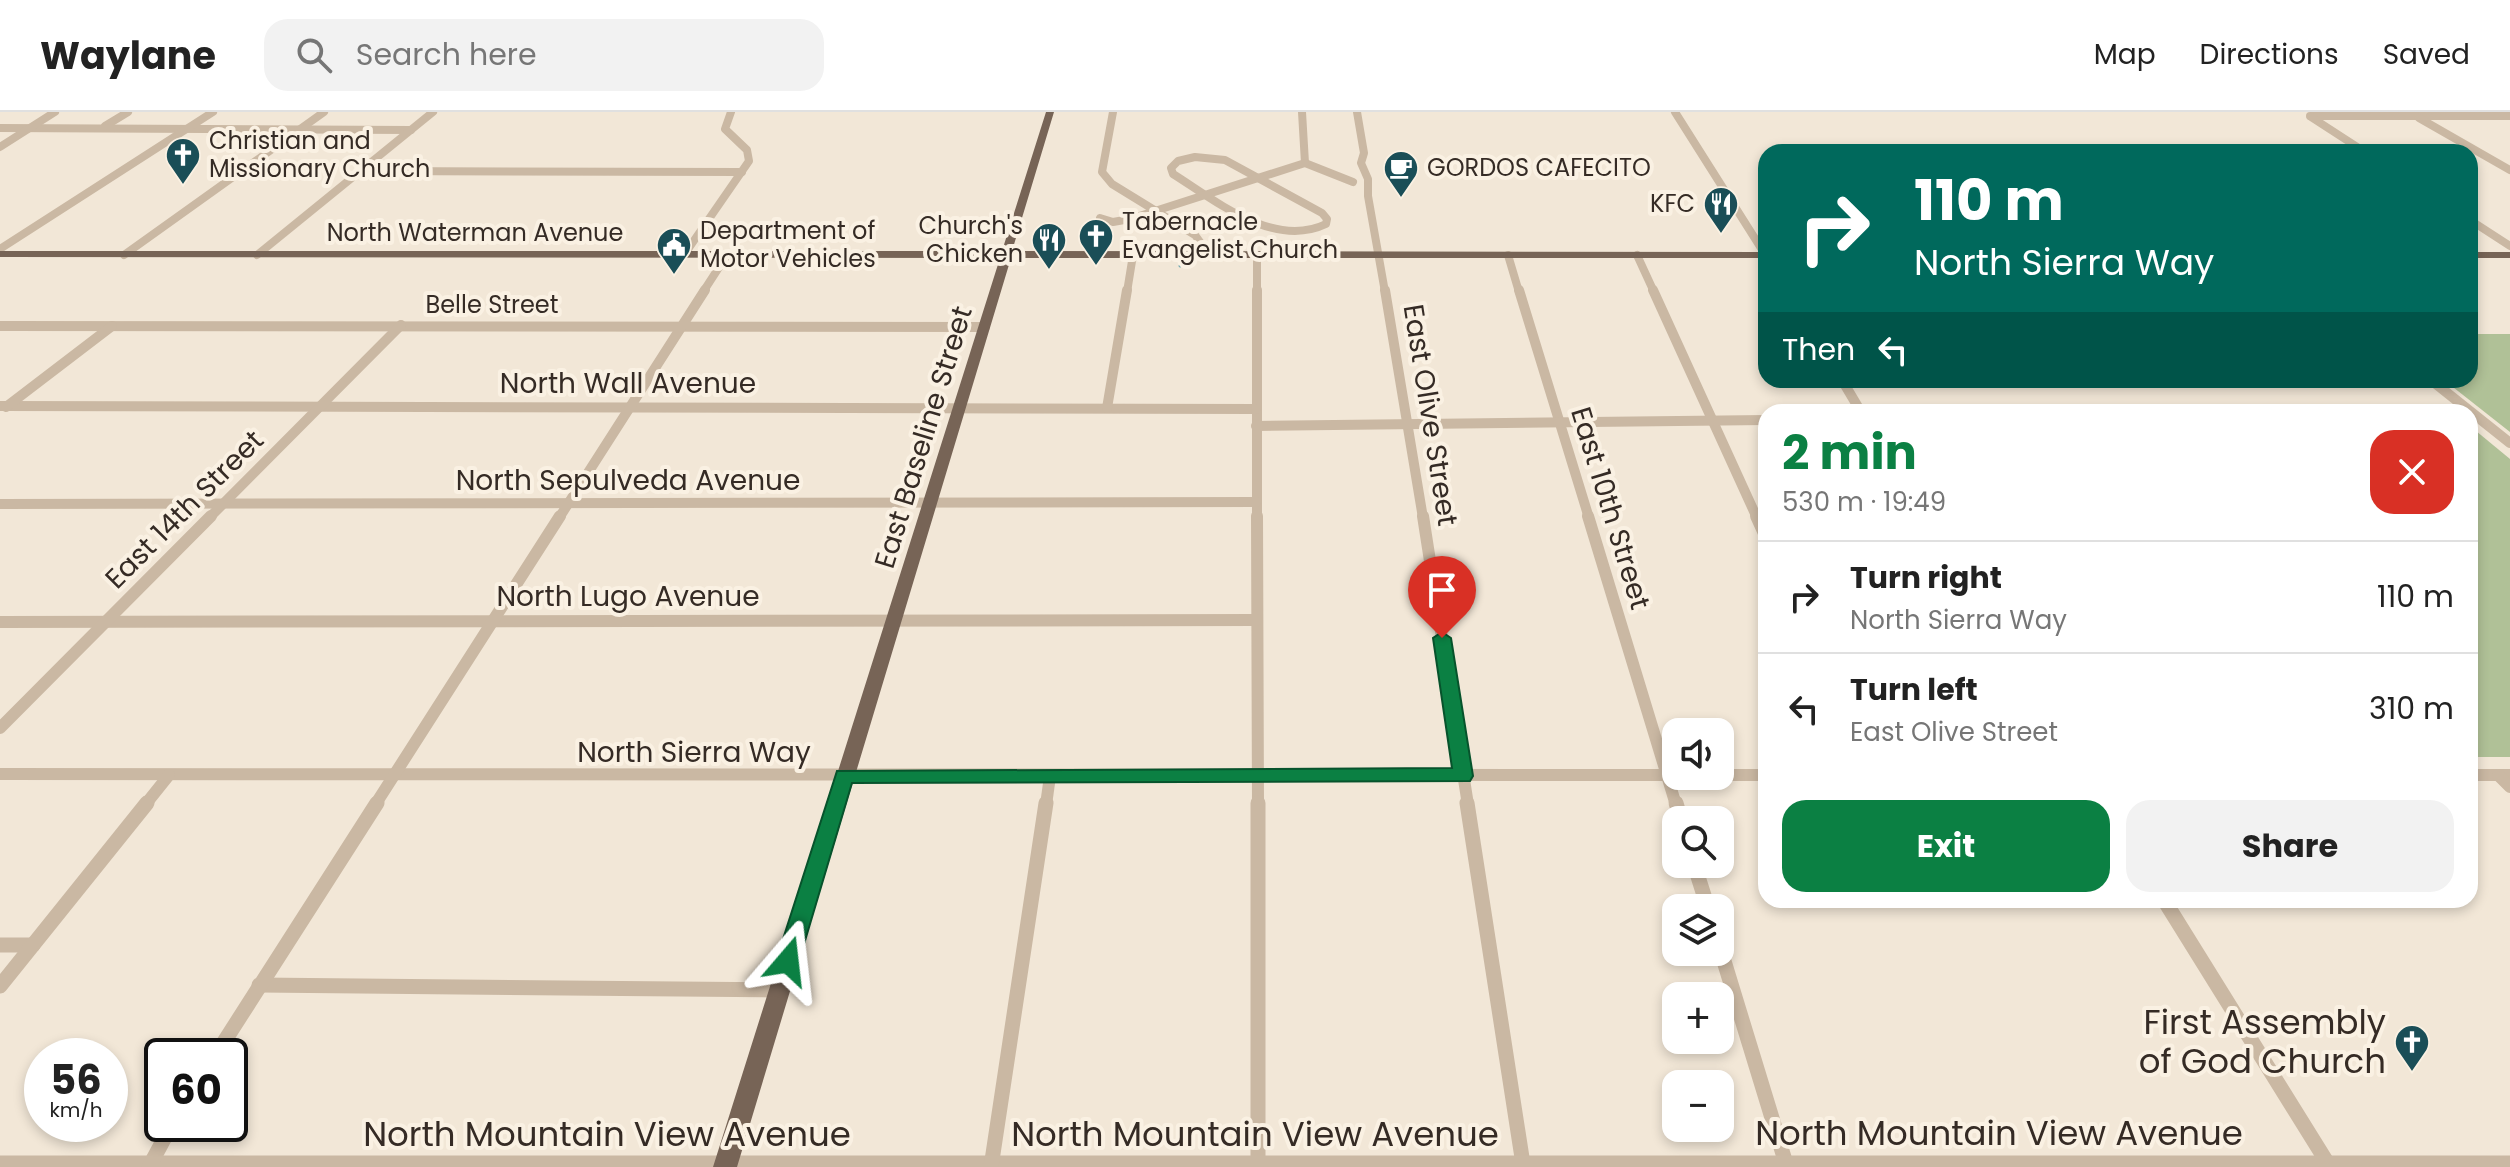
<!DOCTYPE html>
<html lang="en">
<head>
<meta charset="utf-8">
<style>
	body { margin:0; font-family:Poppins,sans-serif; background:#f2f2f2; color:#222; height:100vh; display:flex; flex-direction:column; font-size:30px; white-space:nowrap }
	* { box-sizing:border-box; margin:0 }
	p { font-size:26px; color:#767676 }
	.icon { flex:none; width:44px; height:44px; fill:none; stroke:currentColor; stroke-width:2; stroke-linecap:round; stroke-linejoin:round }
	.map { position:relative; flex:1; overflow:hidden }
	.panel { position:absolute; left:1758px; top:292px; width:720px; height:504px; display:flex; flex-direction:column; background:#fff; border-radius:24px; box-shadow:0 4px 12px #0003 }
	.panel>* { flex:none }
	.guide { position:absolute; left:1758px; top:32px; width:720px; height:244px; border-radius:24px; box-shadow:0 4px 12px #0003; background:#00695c; color:#fff; overflow:hidden }
	.buttons { position:absolute; left:1662px; top:606px; display:grid; gap:16px }
	.buttons a { display:grid; place-items:center; width:72px; height:72px; border-radius:16px; background:#fff; box-shadow:0 4px 12px #0003; font-size:40px }
	.speed { position:absolute; left:24px; top:926px; display:flex; gap:16px; font-size:40px; font-weight:700; text-align:center }
	.speed>* { display:grid; place-content:center; width:104px; height:104px; border-radius:50%; background:#fff; box-shadow:0 4px 12px #0003; line-height:1 }
	.speed small { font-size:20px; font-weight:400 }
	.speed .limit { border:4px solid #111; border-radius:12px; background:#fff; color:#111 }
	.pin { position:absolute; display:grid; place-items:center; width:68px; height:68px; color:#fff; margin:-82px -34px; border-radius:50% 50% 50% 0; rotate:-45deg; box-shadow:0 0 8px #0007 }
	.pin .icon { rotate:45deg }
	.me { position:absolute; width:88px; margin:-44px; rotate:17deg; stroke-linejoin:round; filter:drop-shadow(0 0 6px #0008) }
	.turn { display:flex; align-items:center; gap:28px; height:168px; padding:0 24px; font-size:36px }
	.turn .icon { width:104px; height:104px; stroke-width:2.5 }
	.turn b { display:block; font-size:56px; line-height:68px }
	.then { display:flex; align-items:center; height:76px; padding:0 24px; background:#0003; gap:16px; font-size:30px }
	.round { display:grid; place-items:center; flex:none; width:84px; height:84px; border-radius:24px; background:#f2f2f2 }
	.head { display:flex; align-items:center; justify-content:space-between; height:136px; padding:0 24px }
	h1 { font-size:48px; font-weight:700; line-height:60px; color:#0b8043 }
	.button { display:flex; gap:16px; margin-top:auto; padding:16px 24px }
	.button a { flex:1; height:92px; border-radius:24px; background:#0b8043; color:#fff; font-size:32px; font-weight:700; line-height:92px; text-align:center }
	.button a+a { background:#f2f2f2; color:#222 }
	ul { padding:0; list-style:none }
	li { display:flex; align-items:center; gap:24px; height:112px; padding:0 24px; border-top:2px solid #e0e0e0 }
	li div { flex:1 }
	li b { display:block; font-size:30px }
	li em { font-style:normal }
	header { display:flex; align-items:center; gap:48px; box-sizing:border-box; height:112px; padding:0 40px; background:#fff; border-bottom:2px solid #e0e0e0 }
	header strong { font-size:38px }
	nav { display:flex; gap:44px; margin-inline-start:auto; font-size:28px }
	.search { width:560px; height:72px; background:#f2f2f2; display:flex; align-items:center; gap:20px; box-sizing:border-box; padding:0 28px; border-radius:24px; color:#767676; font-size:30px }
	.map>svg:first-child { display:block }
	.green { fill:#b0c197 }
	.lines { fill:none; stroke-linecap:round; stroke-linejoin:round }
	.stream { stroke:#75a9b0; stroke-width:3 }
	.minor-far3 { stroke:#cab8a3; stroke-width:8 }
	.minor-far2 { stroke:#cab8a3; stroke-width:10 }
	.minor-far1 { stroke:#cab8a3; stroke-width:12 }
	.minor { stroke:#cab8a3; stroke-width:15 }
	.major { fill:#776456; fill-rule:evenodd }
	.route { fill:#0b8043; stroke:#07532c; stroke-width:2 }
	.labels { text-anchor:middle; stroke-width:8; stroke-linejoin:round; paint-order:stroke }
	.far-poi-label { font-size:24px; fill:#352b25; stroke:#faf1e3; text-anchor:start }
	.far-street-label { font-size:24px; fill:#352b25; stroke:#faf1e3 }
	.street-label { font-size:28px; fill:#352b25; stroke:#faf1e3 }
	.near-poi-label { font-size:34px; fill:#352b25; stroke:#faf1e3; text-anchor:end }
	.near-street-label { font-size:34px; fill:#352b25; stroke:#faf1e3 }
</style>
</head>
<body>
<header>
<strong>Waylane</strong>
<div class="search"><svg class="icon" aria-label="search" viewBox="0 0 24 24"><circle cx="10" cy="10" r="6"/><path d="M15 15l6 6"/></svg>Search here</div>
<nav><a>Map</a><a>Directions</a><a>Saved</a></nav>
</header>
<div class="map">
<svg width="2510" height="1055" viewBox="0 0 2510 1055">
	<rect width="100%" height="100%" fill="#f2e7d7"/>
	<g class="green">
		<path d="M2470 222H2510V320L2444 268H2470Z"/>
		<path d="M2470 314 2510 347V645H2470Z"/>
	</g>
	<g class="lines">
		<path class="stream" d="M1180 154 1183 152"/>
		<g class="minor-far3">
			<path d="M1113 0 1102 60 1112 72 1195 123 1203 134 1204 143"/>
			<path d="M1302 0 1305 51"/>
			<path d="M1357 0 1364 41 1361 51 1368 67V84L1385 180"/>
			<path d="M1675 0 1766 144"/>
			<path d="M2310 4H2510"/>
			<path d="M2311 5 2365 40"/>
			<path d="M2419 6 2510 58"/>
			<path d="M105 14 128 0"/>
			<path d="M0 16 411 18"/>
			<path d="M0 35 55 0"/>
			<path d="M1195 45 1225 48 1322 101 1327 107 1326 112C1274 137 1216 89 1173 62L1171 56 1178 49Z"/>
			<path d="M1305 51 1353 70"/>
			<path d="M362 59 742 60"/>
			<path d="M1100 106 1113 110 1130 107 1305 51"/>
			<path d="M2470 108 2510 134"/>
			<path d="M0 137 213 0"/>
			<path d="M124 143 324 0"/>
			<path d="M257 143 433 0"/>
			<path d="M684 143 749 49 747 38 725 17 731 0"/>
			<path d="M1257 143V180"/>
			<path d="M1508 143 1519 180"/>
			<path d="M1637 143 1654 180"/>
			<path d="M703 180 727 143"/>
			<path d="M1127 180 1133 143"/>
		</g>
		<g class="minor-far2">
			<path d="M1257 178V406"/>
			<path d="M1385 178 1423 406"/>
			<path d="M1519 178 1589 406"/>
			<path d="M1653 178 1757 406"/>
			<path d="M0 214 985 215"/>
			<path d="M1842 268 1861 300"/>
			<path d="M2431 268 2510 331"/>
			<path d="M0 294 1256 297"/>
			<path d="M6 295 112 214"/>
			<path d="M1107 296 1127 178"/>
			<path d="M1256 314 1766 308"/>
			<path d="M0 392 1256 390"/>
			<path d="M209 406 401 213"/>
			<path d="M559 406 705 178"/>
		</g>
		<g class="minor-far1">
			<path d="M1257 404 1258 693"/>
			<path d="M1423 404 1468 693"/>
			<path d="M1588 404 1676 693"/>
			<path d="M1756 404 1766 426"/>
			<path d="M0 510 1256 508"/>
			<path d="M0 616 211 404"/>
			<path d="M0 662 1676 663"/>
			<path d="M1720 663H1766"/>
			<path d="M2470 663H2510"/>
			<path d="M2498 663 2510 675"/>
			<path d="M145 693 169 663"/>
			<path d="M375 693 560 404"/>
			<path d="M1046 693 1050 664"/>
		</g>
		<g class="minor">
			<path d="M1258 691V1055"/>
			<path d="M1467 691 1523 1052"/>
			<path d="M1676 691 1681 708"/>
			<path d="M1694 752 1708 796"/>
			<path d="M2164 788 2330 1055"/>
			<path d="M0 833H33"/>
			<path d="M1720 836 1787 1055"/>
			<path d="M259 873 779 878"/>
			<path d="M0 874 147 691"/>
			<path d="M215 944 377 691"/>
			<path d="M0 1051H2510"/>
			<path d="M149 1055 172 1012"/>
			<path d="M991 1055 1046 691"/>
		</g>
		<g class="major">
			<path d="M1046 0H1054L1012 139 1766 140V146H1011L737 1055H713L1000 146 0 145V139H1002Z"/>
			<rect x="2470" y="140" width="40" height="6"/>
		</g>
	</g>
	<path class="route" d="M1442 520 1451 526 1473 664 1470 669 852 671 799 849 796 855 788 858 779 855 776 849 837 659 1452 656 1433 526Z"/>
	<defs>
		<g id="church-pin" transform="scale(1.8)"><path d="M0 17L-7.5 6A9.5 9.5 0 1 1 7.5 6Z" fill="#1a4e57" stroke="#faf1e3"/><path d="M-1.2-6h2.4v3.5h3.3v2.4h-3.3V6h-2.4V-.1h-3.3v-2.4h3.3Z" fill="#fff"/></g>
		<g id="cafe-pin" transform="scale(1.8)"><path d="M0 17L-7.5 6A9.5 9.5 0 1 1 7.5 6Z" fill="#1a4e57" stroke="#faf1e3"/><path d="M-5.5-4.5H6V0H3Q3 3.5 0 3.5H-2.5Q-5.5 3.5-5.5 0ZM3-3.2v2h1.7v-2ZM-6 4.5H4V6H-6Z" fill="#fff"/></g>
		<g id="restaurant-pin" transform="scale(1.8)"><path d="M0 17L-7.5 6A9.5 9.5 0 1 1 7.5 6Z" fill="#1a4e57" stroke="#faf1e3"/><path d="M-5-6h1v4h1v-4h1v4h1v-4h1v5L-1.5 .5V6h-2V.5L-5-1ZM5-6V6H3V1.5H1.5Q1.5-4 5-6Z" fill="#fff"/></g>
		<g id="civic-pin" transform="scale(1.8)"><path d="M0 17L-7.5 6A9.5 9.5 0 1 1 7.5 6Z" fill="#1a4e57" stroke="#faf1e3"/><path d="M-.6-6.5H3V-4.5H.6V-3L4-1V1h2V6H-6V1h2V-1L-.6-3ZM-1.2 2.5V6h2.4V2.5Z" fill="#fff"/></g>
	</defs>
	<g fill-rule="evenodd">
		<use href="#church-pin" x="183" y="43"/>
		<use href="#cafe-pin" x="1401" y="56"/>
		<use href="#restaurant-pin" x="1721" y="92"/>
		<use href="#church-pin" x="1096" y="124"/>
		<use href="#restaurant-pin" x="1049" y="128"/>
		<use href="#civic-pin" x="674" y="133"/>
		<use href="#church-pin" x="2412" y="930"/>
	</g>
	<g class="labels">
		<g class="far-poi-label">
			<text x="209" y="37">Christian and<tspan x="209" dy="28">Missionary Church</tspan></text>
			<text x="1427" y="64">GORDOS CAFECITO</text>
			<text x="1695" y="100" text-anchor="end">KFC</text>
			<text x="1122" y="118">Tabernacle<tspan x="1122" dy="28">Evangelist Church</tspan></text>
			<text x="1023" y="122" text-anchor="end">Church's<tspan x="1023" dy="28">Chicken</tspan></text>
			<text x="700" y="127">Department of<tspan x="700" dy="28">Motor Vehicles</tspan></text>
		</g>
		<g class="far-street-label">
			<text x="475" y="129">North Waterman Avenue</text>
			<text x="492" y="201">Belle Street</text>
		</g>
		<g class="street-label">
			<text x="628" y="281">North Wall Avenue</text>
			<text transform="translate(1431 303) rotate(81)" y="10">East Olive Street</text>
			<text transform="translate(923 325) rotate(-73)" y="10">East Baseline Street</text>
			<text x="628" y="378">North Sepulveda Avenue</text>
			<text transform="translate(1611 396) rotate(73)" y="10">East 10th Street</text>
			<text transform="translate(184 397) rotate(-45)" y="10">East 14th Street</text>
			<text x="628" y="494">North Lugo Avenue</text>
			<text x="694" y="650">North Sierra Way</text>
		</g>
		<g class="near-poi-label">
			<text x="2386" y="922">First Assembly<tspan x="2386" dy="39">of God Church</tspan></text>
		</g>
		<g class="near-street-label">
			<text x="1999" y="1033">North Mountain View Avenue</text>
			<text x="607" y="1034">North Mountain View Avenue</text>
			<text x="1255" y="1034">North Mountain View Avenue</text>
		</g>
	</g>
</svg>
<div class="buttons">
<a><svg class="icon" aria-label="sound" viewBox="0 0 24 24"><path d="M4 9h4l5-4v14l-5-4H4zM17 9q2 3 0 6"/></svg></a>
<a><svg class="icon" aria-label="search" viewBox="0 0 24 24"><circle cx="10" cy="10" r="6"/><path d="M15 15l6 6"/></svg></a>
<a><svg class="icon" aria-label="layers" viewBox="0 0 24 24"><path d="M12 4l9 5-9 5-9-5zM3 14l9 5 9-5"/></svg></a>
<a>+</a>
<a>−</a>
</div>
<div class="speed"><div>56<small>km/h</small></div><div class="limit">60</div></div>
<div class="pin" style="left:1442px;top:526px;background:#d93025"><svg class="icon" aria-label="arrive" viewBox="0 0 24 24"><path d="M6 21V4h12l-3 4 3 4H6"/></svg></div>
<svg class="me" style="left:788px;top:849px" viewBox="-20 -20 40 40"><path d="M0-17L14 15 0 8-14 15z" fill="#0b8043" stroke="#fff" stroke-width="4"/></svg>
<div class="guide">
<div class="turn"><svg class="icon" aria-label="right" viewBox="0 0 24 24"><path d="M7 20v-9h11M14 6l5 5-5 5"/></svg><div><b>110 m</b>North Sierra Way</div></div>
<div class="then">Then<svg class="icon" aria-label="left" viewBox="0 0 24 24"><path d="M17 20v-9H6M10 6l-5 5 5 5"/></svg></div>
</div>
<section class="panel">
<div class="head"><div><h1>2 min</h1><p>530 m · 19:49</p></div><a class="round" style="background:#d93025;color:#fff"><svg class="icon" aria-label="close" viewBox="0 0 24 24"><path d="M6 6l12 12M18 6L6 18"/></svg></a></div>
<ul>
<li><svg class="icon" aria-label="right" viewBox="0 0 24 24"><path d="M7 20v-9h11M14 6l5 5-5 5"/></svg><div><b>Turn right</b><p>North Sierra Way</p></div><em>110 m</em></li>
<li><svg class="icon" aria-label="left" viewBox="0 0 24 24"><path d="M17 20v-9H6M10 6l-5 5 5 5"/></svg><div><b>Turn left</b><p>East Olive Street</p></div><em>310 m</em></li>
</ul>
<div class="button"><a>Exit</a><a>Share</a></div>
</section>
</div>
</body>
</html>
